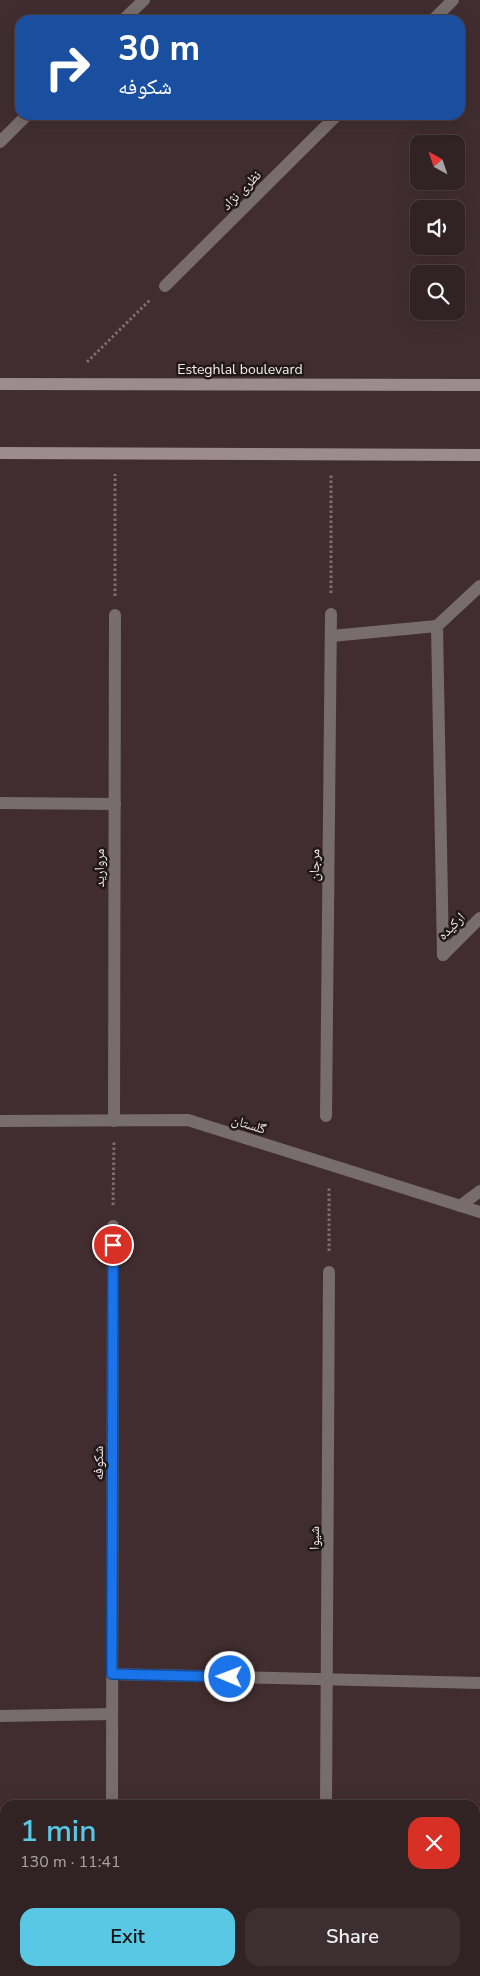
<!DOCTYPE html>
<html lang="en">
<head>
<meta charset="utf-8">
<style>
	body { margin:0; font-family:"Nunito Sans","Noto Naskh Arabic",sans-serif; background:#3d2f31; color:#f1f3f6; height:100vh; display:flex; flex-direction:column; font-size:19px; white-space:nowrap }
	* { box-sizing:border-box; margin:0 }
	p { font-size:16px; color:#a8a4a6 }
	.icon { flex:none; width:28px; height:28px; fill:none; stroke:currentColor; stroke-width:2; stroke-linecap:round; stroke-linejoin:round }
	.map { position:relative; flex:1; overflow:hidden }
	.panel { position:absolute; left:0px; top:1800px; width:480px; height:176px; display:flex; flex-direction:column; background:#312224; border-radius:15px 15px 0 0; box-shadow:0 5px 20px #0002,0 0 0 1px #4c3f41 }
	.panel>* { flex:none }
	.hud { position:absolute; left:15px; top:15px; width:450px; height:105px; border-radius:15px; box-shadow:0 5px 20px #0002,0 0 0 1px #4c3f41; background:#1a4fa0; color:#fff; overflow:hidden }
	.needle { width:32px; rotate:320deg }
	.controls { position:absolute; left:410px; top:135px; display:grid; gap:10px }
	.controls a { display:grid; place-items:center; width:55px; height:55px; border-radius:10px; background:#312224; box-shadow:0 5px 20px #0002,0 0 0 1px #4c3f41; font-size:25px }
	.pin { position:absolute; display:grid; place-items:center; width:42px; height:42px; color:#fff; margin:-21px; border:2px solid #fff; border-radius:50%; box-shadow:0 1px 5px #0007 }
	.me { position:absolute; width:55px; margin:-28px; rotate:271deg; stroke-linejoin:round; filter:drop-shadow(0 0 4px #0008) }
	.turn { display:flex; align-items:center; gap:18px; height:105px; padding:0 20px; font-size:22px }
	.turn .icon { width:65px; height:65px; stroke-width:2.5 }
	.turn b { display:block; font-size:35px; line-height:42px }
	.round { display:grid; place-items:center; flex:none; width:52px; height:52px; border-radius:15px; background:#3d2f31 }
	.head { display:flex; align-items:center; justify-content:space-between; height:85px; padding:0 20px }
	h1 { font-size:30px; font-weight:600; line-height:38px; color:#59c8e5 }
	.action { display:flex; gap:10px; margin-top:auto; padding:10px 20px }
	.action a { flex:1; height:58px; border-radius:15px; background:#59c8e5; color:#111; font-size:20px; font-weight:600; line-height:58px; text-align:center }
	.action a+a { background:#3d2f31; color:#f1f3f6 }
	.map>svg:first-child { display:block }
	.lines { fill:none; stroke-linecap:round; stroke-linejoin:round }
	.path { stroke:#7f6d70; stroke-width:3; stroke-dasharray:2.5 2.5; stroke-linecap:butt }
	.minor { stroke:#776c6e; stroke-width:12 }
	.tertiary { stroke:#776c6e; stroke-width:12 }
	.secondary { stroke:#9d8c8e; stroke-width:12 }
	.route-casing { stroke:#114b97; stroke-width:12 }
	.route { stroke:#1a73e8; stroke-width:9 }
	.labels { text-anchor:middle; stroke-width:5; stroke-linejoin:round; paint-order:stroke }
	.street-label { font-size:14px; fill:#f6e9eb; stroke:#211819 }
</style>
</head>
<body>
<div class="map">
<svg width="480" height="1976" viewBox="0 0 480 1976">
	<rect width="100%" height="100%" fill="#412d30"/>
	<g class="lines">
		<g class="path">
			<path d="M87 362 150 300"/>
			<path d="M331 593V475"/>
			<path d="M115 596V474"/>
			<path d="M113 1205 114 1142"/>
			<path d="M329 1251V1187"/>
		</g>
		<g class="minor">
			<path d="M123 20 144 0"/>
			<path d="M433 20 453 0"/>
			<path d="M0 142 27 115"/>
			<path d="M165 286 337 115"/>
			<path d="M437 626 443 955"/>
			<path d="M437 626 480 586"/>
			<path d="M331 636 437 626"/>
			<path d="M0 803 115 804"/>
			<path d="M443 955 480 918"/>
			<path d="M326 1116 331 614"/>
			<path d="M114 1121 115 615"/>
			<path d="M460 1206 480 1191"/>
			<path d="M112 1674 480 1683"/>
			<path d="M0 1716 112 1714"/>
			<path d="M112 1805 113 1226"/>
			<path d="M326 1805 329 1272"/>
			<path d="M112 1976V1971"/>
			<path d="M324 1976V1971"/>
		</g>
		<path class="tertiary" d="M0 1121 188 1120 480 1212"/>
		<g class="secondary">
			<path d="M0 384 480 385"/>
			<path d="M0 453 480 455"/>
		</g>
	</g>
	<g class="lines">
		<g class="route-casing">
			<path id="route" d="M113 1245 112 1674 230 1677"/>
		</g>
		<use href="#route" class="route"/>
	</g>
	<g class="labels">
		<g class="street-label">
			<text transform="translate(241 190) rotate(-45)" y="5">نظری نژاد</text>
			<text x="240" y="374">Esteghlal boulevard</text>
			<text transform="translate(314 865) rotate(-89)" y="5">مرجان</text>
			<text transform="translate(99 868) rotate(-90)" y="5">مروارید</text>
			<text transform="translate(451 926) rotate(-45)" y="5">ارکیده</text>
			<text transform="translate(249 1124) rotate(17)" y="5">گلستان</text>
			<text transform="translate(98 1463) rotate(-90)" y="5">شکوفه</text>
			<text transform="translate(314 1538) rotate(-90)" y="5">شیوا</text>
		</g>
	</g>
</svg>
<div class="controls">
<a><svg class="needle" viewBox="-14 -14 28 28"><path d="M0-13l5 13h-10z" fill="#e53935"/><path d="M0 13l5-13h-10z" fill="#a8a4a6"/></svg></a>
<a><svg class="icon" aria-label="sound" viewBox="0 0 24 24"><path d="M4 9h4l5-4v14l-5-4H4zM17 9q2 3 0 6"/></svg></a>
<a><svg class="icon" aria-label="search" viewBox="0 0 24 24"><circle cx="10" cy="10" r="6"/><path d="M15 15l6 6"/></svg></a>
</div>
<div class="pin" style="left:113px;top:1245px;background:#d93025"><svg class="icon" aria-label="arrive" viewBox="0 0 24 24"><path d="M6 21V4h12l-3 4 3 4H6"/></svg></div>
<svg class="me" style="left:230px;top:1677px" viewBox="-20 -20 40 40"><circle r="17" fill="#1a73e8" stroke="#fff" stroke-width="3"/><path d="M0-11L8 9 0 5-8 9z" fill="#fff"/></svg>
<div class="hud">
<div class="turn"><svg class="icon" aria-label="right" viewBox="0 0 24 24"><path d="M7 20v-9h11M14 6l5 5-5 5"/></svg><div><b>30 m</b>شکوفه</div></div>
</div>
<section class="panel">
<div class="head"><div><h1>1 min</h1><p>130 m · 11:41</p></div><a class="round" style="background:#d93025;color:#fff"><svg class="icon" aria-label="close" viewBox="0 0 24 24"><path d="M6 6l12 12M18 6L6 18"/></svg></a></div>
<div class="action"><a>Exit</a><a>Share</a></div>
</section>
</div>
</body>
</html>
